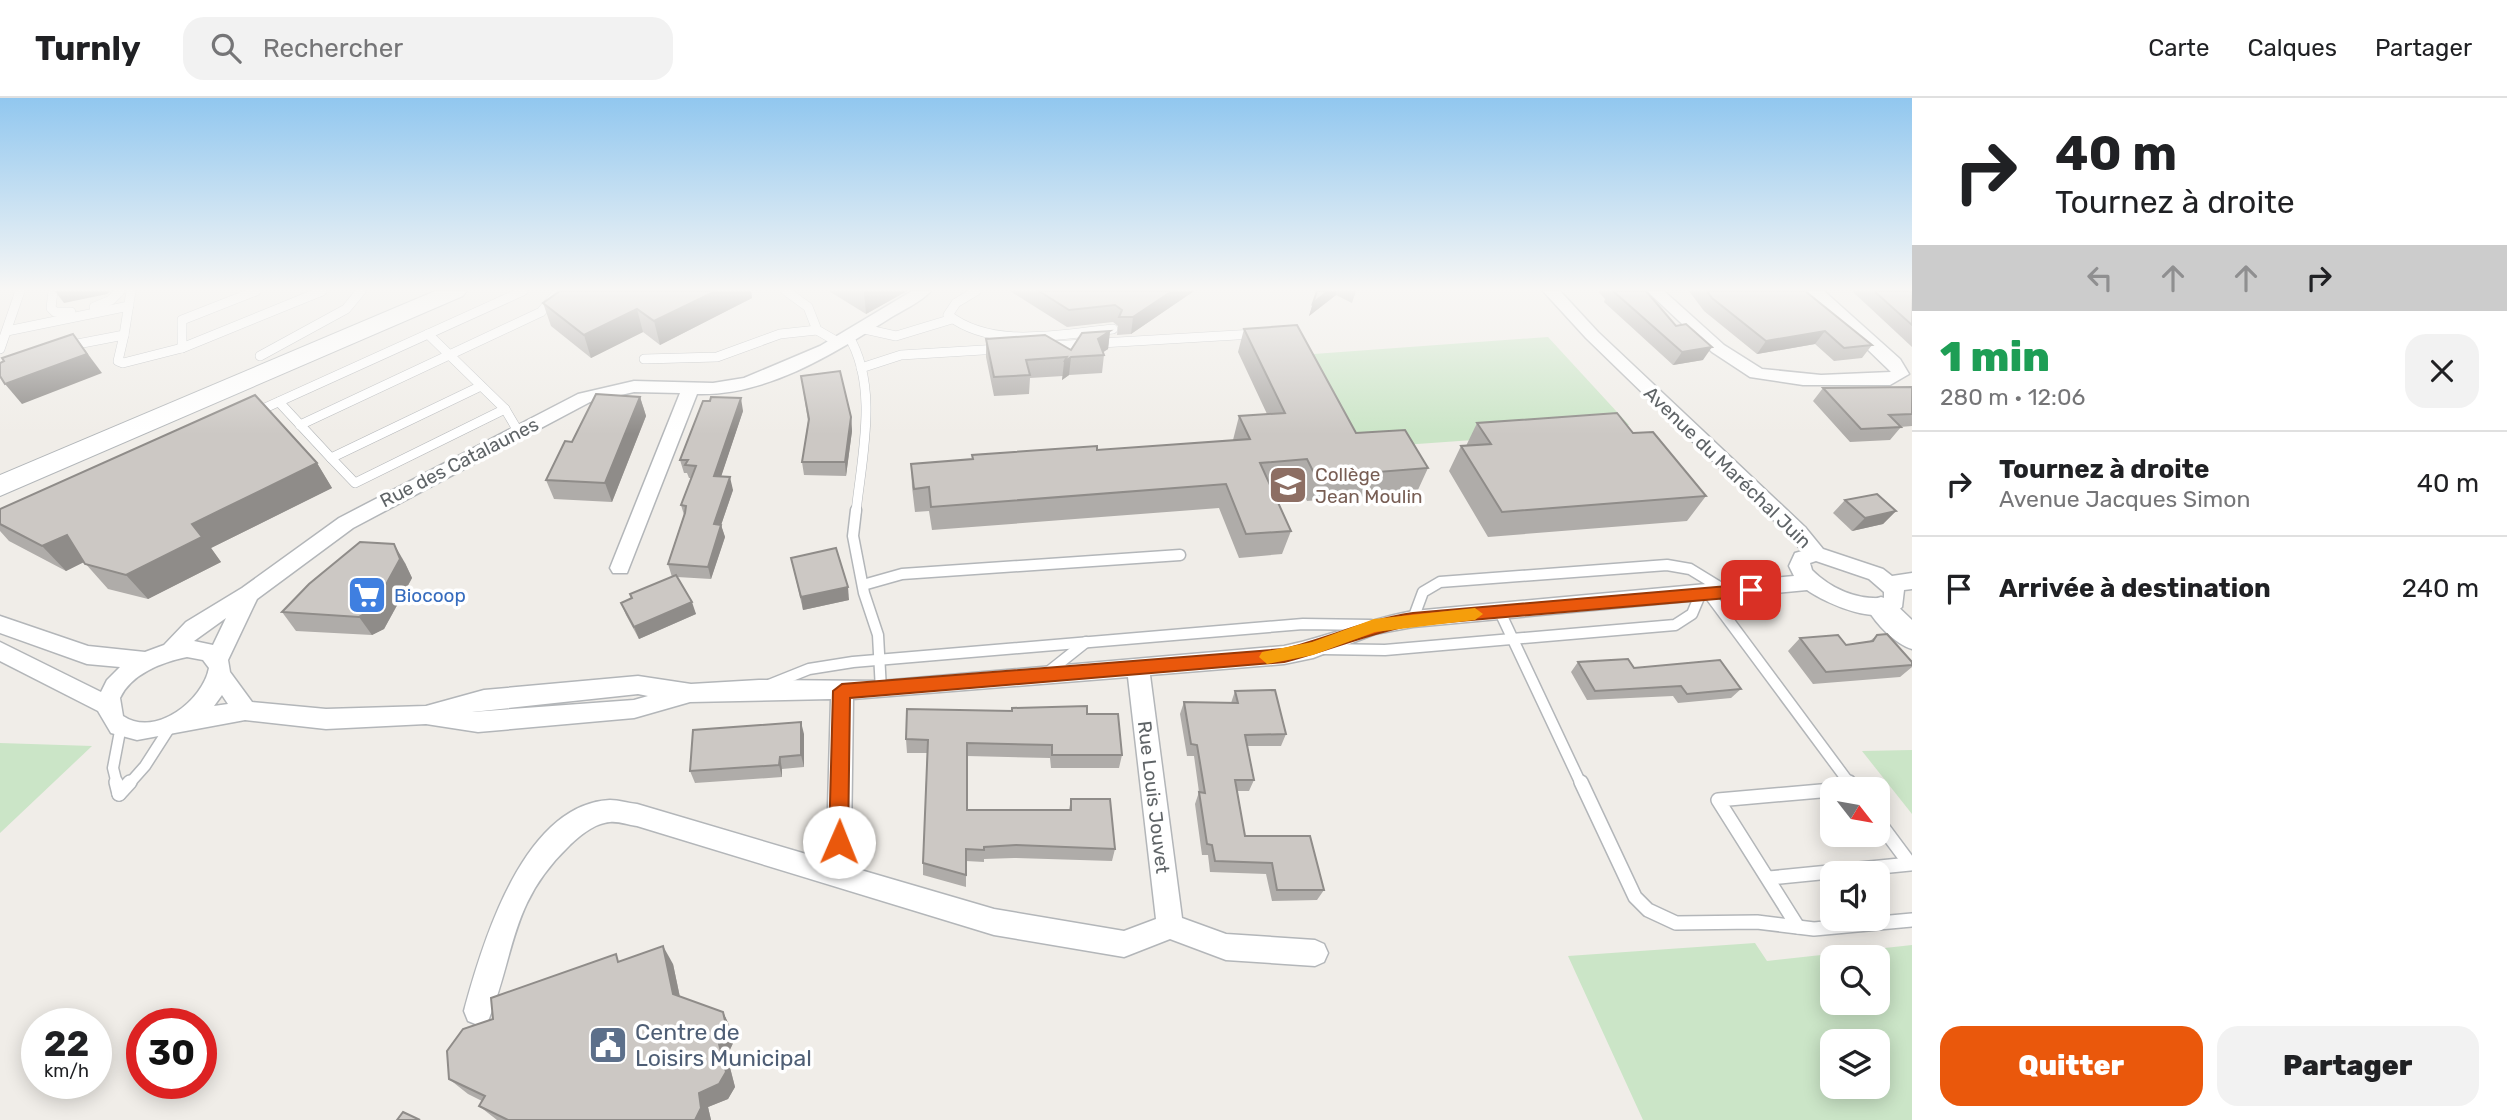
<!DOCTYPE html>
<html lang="fr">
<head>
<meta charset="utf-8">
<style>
	body { margin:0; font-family:Rubik,sans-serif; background:#f2f2f2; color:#202124; height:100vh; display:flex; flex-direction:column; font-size:26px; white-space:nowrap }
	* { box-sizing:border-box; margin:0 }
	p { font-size:23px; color:#757577 }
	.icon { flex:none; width:38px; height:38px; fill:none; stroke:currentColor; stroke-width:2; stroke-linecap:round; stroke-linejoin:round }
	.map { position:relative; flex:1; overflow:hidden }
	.side { display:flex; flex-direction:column; background:#fff; width:595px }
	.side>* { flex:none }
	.banner { background:#fff; color:#202124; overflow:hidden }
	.needle { width:46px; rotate:121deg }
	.buttons { position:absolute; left:1820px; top:679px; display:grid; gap:14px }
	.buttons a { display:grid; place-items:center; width:70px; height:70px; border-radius:14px; background:#fff; box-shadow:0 4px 18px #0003; font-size:35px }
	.speed { position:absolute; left:21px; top:910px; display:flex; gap:14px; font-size:35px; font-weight:700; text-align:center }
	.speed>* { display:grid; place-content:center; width:91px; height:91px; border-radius:50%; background:#fff; box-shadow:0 4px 18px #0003; line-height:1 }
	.speed small { font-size:18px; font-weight:400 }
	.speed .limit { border:10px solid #d22; background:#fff; color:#111 }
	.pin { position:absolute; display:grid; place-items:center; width:60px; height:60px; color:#fff; margin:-30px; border-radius:14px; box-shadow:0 4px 10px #0006 }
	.me { position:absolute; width:77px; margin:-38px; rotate:1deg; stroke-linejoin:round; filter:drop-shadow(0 0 5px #0008) }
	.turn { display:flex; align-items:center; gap:24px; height:147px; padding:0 28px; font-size:32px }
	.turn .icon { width:91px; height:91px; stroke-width:2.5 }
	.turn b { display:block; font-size:49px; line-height:60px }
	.lanes { display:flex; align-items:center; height:66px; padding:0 28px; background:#0003; justify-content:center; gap:35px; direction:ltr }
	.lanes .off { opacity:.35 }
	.round { display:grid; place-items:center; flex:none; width:74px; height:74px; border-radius:21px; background:#f2f2f2 }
	.summary { display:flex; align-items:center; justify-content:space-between; height:119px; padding:0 28px }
	h1 { font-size:42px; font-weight:800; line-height:52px; color:#1e9e55 }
	.action { display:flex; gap:14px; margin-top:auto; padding:14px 28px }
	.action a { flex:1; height:80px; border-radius:21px; background:#ea580c; color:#fff; font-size:28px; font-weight:800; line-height:80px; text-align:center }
	.action a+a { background:#f2f2f2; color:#202124 }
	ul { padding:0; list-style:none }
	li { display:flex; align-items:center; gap:21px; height:105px; padding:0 28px; border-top:2px solid #e0e0e0 }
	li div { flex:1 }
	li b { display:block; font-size:26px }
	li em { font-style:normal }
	header { display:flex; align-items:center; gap:42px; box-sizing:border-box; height:98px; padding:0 35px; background:#fff; border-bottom:2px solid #e0e0e0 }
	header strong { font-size:33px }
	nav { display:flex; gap:38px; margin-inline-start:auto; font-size:24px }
	.search { width:490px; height:63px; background:#f2f2f2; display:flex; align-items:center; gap:18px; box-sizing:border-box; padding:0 24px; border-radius:21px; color:#757577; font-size:26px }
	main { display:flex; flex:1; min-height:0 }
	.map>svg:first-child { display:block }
	.green { fill:#cbe5c7; fill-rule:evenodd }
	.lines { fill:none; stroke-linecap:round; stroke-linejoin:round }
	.service-far2-casing { stroke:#b3b6b9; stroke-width:10 }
	.service-far1-casing { stroke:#b3b6b9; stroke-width:13 }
	.service-casing { stroke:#b3b6b9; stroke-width:16 }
	.minor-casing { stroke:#b3b6b9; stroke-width:3 }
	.tertiary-casing { stroke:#b3b6b9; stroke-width:3 }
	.secondary-casing { stroke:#b2b6b9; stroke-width:2 }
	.service-far2 { stroke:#fff; stroke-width:9 }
	.service-far1 { stroke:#fff; stroke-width:10 }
	.service { stroke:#fff; stroke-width:13 }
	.minor { fill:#fff; fill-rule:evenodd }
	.tertiary { fill:#fff; fill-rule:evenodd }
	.secondary { fill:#fff; fill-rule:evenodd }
	.wall { fill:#afaca9 }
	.shaded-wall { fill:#8f8c89 }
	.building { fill:#ccc8c4; stroke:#8f8c89; stroke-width:2 }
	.route { fill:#ea580c; stroke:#983908; stroke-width:2 }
	.slow { fill:#f59e0b }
	.labels { text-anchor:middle; stroke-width:7; stroke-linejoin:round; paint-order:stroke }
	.street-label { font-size:19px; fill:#5f6467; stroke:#fff }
	.education-label { font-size:19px; fill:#785e54; stroke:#fff; text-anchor:start }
	.shop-label { font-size:19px; fill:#366cbe; stroke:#fff; text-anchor:start }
	.near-service-label { font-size:23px; fill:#4e5e75; stroke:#fff; text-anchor:start }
</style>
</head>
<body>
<header>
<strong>Turnly</strong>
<div class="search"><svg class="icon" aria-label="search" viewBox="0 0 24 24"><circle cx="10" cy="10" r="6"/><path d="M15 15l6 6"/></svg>Rechercher</div>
<nav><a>Carte</a><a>Calques</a><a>Partager</a></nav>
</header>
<main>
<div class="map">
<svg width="1912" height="1022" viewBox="0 0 1912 1022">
	<rect width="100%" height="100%" fill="#f0ede8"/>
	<g class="green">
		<path d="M1548 239 1629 327 1616 332 1347 351 1300 257Z"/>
		<path d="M0 645 92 648 0 735Z"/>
		<path d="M1912 652V716L1862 653Z"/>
		<path d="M1755 845 1767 863 1912 847V1022H1643L1568 858ZM1832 859H1878V905H1832ZM1832 943H1878V989H1832Z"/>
	</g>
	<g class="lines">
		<g class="service-far2-casing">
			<g id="service-far2">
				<path d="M53 193 51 210 55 214H71"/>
				<path d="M256 193 182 222V250L322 193"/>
				<path d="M786 193 808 209 817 232 836 243"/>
				<path d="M976 193 956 205 948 217C993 252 1060 236 1113 231"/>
				<path d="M94 209 111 202 120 193"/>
				<path d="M860 230 896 238 952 221"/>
				<path d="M7 233 129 208"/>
				<path d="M428 236 505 311 518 333"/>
				<path d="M124 237 118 263 123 265 182 250"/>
				<path d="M848 237C879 288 862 357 856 414"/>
				<path d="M67 248 124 237 131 193"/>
				<path d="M1050 248 1254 236"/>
				<path d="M0 251 20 193"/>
				<path d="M260 258 346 211 361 193"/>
				<path d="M644 261 717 259 780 236 817 232"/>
				<path d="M861 270 901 257 999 251"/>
				<path d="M279 304 331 360 481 288"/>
				<path d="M254 315 523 193"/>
				<path d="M300 327 541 214 559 193"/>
				<path d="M331 360 355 385 505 311"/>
			</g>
		</g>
		<g class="service-far1-casing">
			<g id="service-far1">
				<path d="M856 412 853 438 864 495 878 537 881 592"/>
				<path d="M863 487 902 476 1180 457"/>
				<path d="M1709 496 1850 686"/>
				<path d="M1500 514 1581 686"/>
				<path d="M1413 521 1423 494 1440 484 1667 467 1690 471 1726 493"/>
				<path d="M1323 551 1385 552 1675 527 1692 516 1700 497"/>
				<path d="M1047 575 1086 544"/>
				<path d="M769 587 809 571 853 564 1303 526 1371 527"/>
				<path d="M117 686 113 670 121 628"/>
				<path d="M129 686 145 668 172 626"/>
			</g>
		</g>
		<g class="service-casing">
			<g id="service">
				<path d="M116 684 119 696"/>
				<path d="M1581 684 1635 799 1648 812 1676 825 1757 824 1814 831 1912 822"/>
				<path d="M1849 684 1854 691"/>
				<path d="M119 696 130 684"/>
				<path d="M1769 780 1910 766 1878 723"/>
				<path d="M1798 829 1718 702 1832 692"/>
			</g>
		</g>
		<g class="minor-casing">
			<g id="minor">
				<path d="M912 193H931C921 204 903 212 890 220 833 256 767 298 697 296L627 475H613L610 470 680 295 634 294 590 304 353 430 257 501 228 562 230 574 252 604 326 611 426 608 484 592 638 578 691 586 759 582 881 583 1284 548C1329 539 1367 521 1413 513L1794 478 1789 468 1795 455 1802 453 1791 439 1586 240 1543 193H1560L1598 234 1805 429 1823 451 1883 471 1892 478 1912 475V491L1904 492 1902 509C1881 530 1827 506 1807 492L1413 529 1375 536 1313 560 1284 566 1150 577 1182 820 1226 836 1315 842 1324 846 1328 855 1324 864 1315 868 1226 862 1170 841 1124 859 994 837 637 728C628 727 619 723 610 724 595 725 579 738 569 748 509 806 516 854 488 923L478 927 468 923 464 913C482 846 523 706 610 702 619 702 628 705 637 706L823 761 827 744 831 601 690 604 634 620 478 634 426 626 326 631 245 622 137 642 111 635 98 613 0 563V544L101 594 107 582 120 569 87 566 0 535V518L88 548 145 554 164 547 186 524 242 490 339 420 578 296 634 283 713 285 744 280 820 248ZM1816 463 1869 481 1884 494V500C1857 502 1831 491 1812 472L1810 465ZM226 520 213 547 194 543ZM187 559 203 562 209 570C203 602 156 640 123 618L120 600C131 576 162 564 187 559ZM1128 579 1156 821 1124 833 994 811 847 768 851 744 853 601ZM638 596 648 598 634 602 472 614ZM222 597 228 606 214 608Z"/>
				<path d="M1647 193H1664L1724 247 1762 271 1821 277 1891 274 1807 193H1824L1900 261 1909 276 1890 287H1803L1750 279 1712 254Z"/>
			</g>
		</g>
		<g class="tertiary-casing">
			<path id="tertiary" d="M1881 499 1891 502 1912 522V551C1895 546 1876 526 1867 510L1871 502Z"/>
		</g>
		<g class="secondary-casing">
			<path id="secondary" d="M435 193H467L463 198 0 398V377Z"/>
		</g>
		<use href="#service-far2" class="service-far2"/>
		<use href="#service-far1" class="service-far1"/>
		<use href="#service" class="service"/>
		<use href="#minor" class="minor"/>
		<use href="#tertiary" class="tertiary"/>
		<use href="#secondary" class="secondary"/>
	</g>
	<g class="wall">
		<path d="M560 193H751L752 200 660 247 643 234 591 260 551 228 543 205Z"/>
		<path d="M829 193H907L866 216Z"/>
		<path d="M1010 193H1194L1131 236 1117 237 1118 228 1113 224 1067 229Z"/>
		<path d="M1317 193H1356L1352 205 1336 197 1309 218Z"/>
		<path d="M1598 193H1646L1703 262 1673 267 1604 204 1605 201Z"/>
		<path d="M1689 193H1805L1872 247 1862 260 1834 263 1815 246 1757 256 1704 213Z"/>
		<path d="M1852 193H1911L1912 195V249Z"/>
		<path d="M1244 231 1356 335 1428 370 1417 394 1307 403 1299 385 1270 387 1291 433 1282 456 1239 460 1219 410 932 432 929 413 915 414 912 389 911 366 972 361V357L1097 352 1233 342 1239 318 1267 316 1238 254Z"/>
		<path d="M1110 233 1108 251 1103 254 1104 257 1102 275 1069 277 1062 282 1063 278 1030 280 1029 296 994 298 986 259V241L1071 252Z"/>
		<path d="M801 278 851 319 852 333 846 378 804 377 802 364 808 323Z"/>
		<path d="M1912 289V328L1900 329H1901L1890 342 1850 344 1813 303 1823 290Z"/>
		<path d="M640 299 646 318 612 404 554 401 546 382 572 344Z"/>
		<path d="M710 303 743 313 721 378 733 392 721 427 725 439 711 481 677 479 696 516 639 541 626 517 621 505 632 500 672 479 668 466 684 417 681 407 691 380H689L687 375H684L680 362Z"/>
		<path d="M1477 325 1633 335 1706 398 1687 423 1488 439 1449 373 1461 348H1466Z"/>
		<path d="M317 365 332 390 211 450 221 464 148 501 108 491 84 464 66 473 9 443 0 433V411Z"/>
		<path d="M1845 402 1896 413 1883 426 1852 433 1833 415Z"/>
		<path d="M791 460 849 502 803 512Z"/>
		<path d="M405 465 412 480 384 531 372 537 296 533 282 514Z"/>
		<path d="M1877 537 1912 564V569L1900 579 1813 586 1788 553 1800 540 1846 547 1870 543Z"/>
		<path d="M1578 564 1634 570 1741 591 1731 600 1678 605 1673 598 1587 602 1571 574Z"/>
		<path d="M1235 593 1286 636 1281 648H1247L1254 682 1249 693H1237L1245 738 1324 792 1317 802 1272 803 1266 776 1210 774 1208 757H1202L1195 706 1199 694 1194 658H1187L1180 616 1184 604 1231 605Z"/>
		<path d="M1087 616 1122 657 1119 670H1051L1050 660 967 658V712H1069L1071 701 1115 751 1112 763 1014 760 984 761V764L966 763V789L923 777V765L927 655H907L906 641Z"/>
		<path d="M804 636V669L782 671V679L695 685 690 673Z"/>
		<path d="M621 863 673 866 680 899 723 914 731 931 734 943 727 958 735 989 728 1001 708 1009 711 1022H497L479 1008 482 1003 468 996 449 981 493 921Z"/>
	</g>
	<g class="shaded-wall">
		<path d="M55 193H110L107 196 64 205Z"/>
		<path d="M716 193H751L752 200 660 247 654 223Z"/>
		<path d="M864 193H907L866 216Z"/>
		<path d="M1172 193H1194L1131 236 1133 219Z"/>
		<path d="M1328 193H1337L1336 197 1309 218 1313 205Z"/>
		<path d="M637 211 643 234 591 260 584 237Z"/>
		<path d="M1110 233 1108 251 1099 257 1098 241Z"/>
		<path d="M1825 233 1815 246 1757 256 1766 243Z"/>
		<path d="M73 236 102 275 22 306 5 286Z"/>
		<path d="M1712 249 1703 262 1673 267 1682 254Z"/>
		<path d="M1071 259 1069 277 1062 282 1064 264Z"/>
		<path d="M640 299 646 318 612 404 605 385Z"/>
		<path d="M741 300 743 313 717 391 714 378Z"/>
		<path d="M851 319 852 333 846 378 845 364Z"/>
		<path d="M317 365 332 390 211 450 221 464 148 501 126 477 192 426Z"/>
		<path d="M730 379 733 392 717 439 714 426Z"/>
		<path d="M1896 413 1883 426 1852 433 1865 420Z"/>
		<path d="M721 427 725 439 711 481 708 469Z"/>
		<path d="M67 437 90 461 66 473 42 448Z"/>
		<path d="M394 446 405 465 412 480 384 531 372 537 359 519Z"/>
		<path d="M848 489 849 502 803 512 801 499Z"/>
		<path d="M692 504 696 516 639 541 634 529Z"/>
		<path d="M801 624 804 636V669L801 657Z"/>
		<path d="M780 659 782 671V679L779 667Z"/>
		<path d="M663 848 673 866 683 914 673 896Z"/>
		<path d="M723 914 731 931 734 943 727 958 735 989 728 1001 708 1009 711 1022H695L699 995 718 942Z"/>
	</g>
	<g class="building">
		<path d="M560 193H716L654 223 637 211 584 237 543 205Z"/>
		<path d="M1039 193H1172L1133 219H1119L1122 212 1115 207 1069 212Z"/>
		<path d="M1317 193H1328L1313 205Z"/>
		<path d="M1613 193H1646L1676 228 1686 226 1712 249 1682 254Z"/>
		<path d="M1707 193H1805L1872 247 1844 250 1825 233 1766 243 1712 200Z"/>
		<path d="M1874 193H1911L1912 195V227Z"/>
		<path d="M1297 227 1356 335 1405 332 1428 370 1316 379 1307 361 1260 365 1291 433 1246 436 1226 386 931 409 929 389 914 391 911 366 973 361 972 357 1097 348V352L1250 341 1239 318 1285 315 1244 231Z"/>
		<path d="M1110 233 1098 241 1104 257 1071 259 1064 264 1067 259 1026 262 1030 277 994 279 986 241 1045 237 1071 252 1082 235Z"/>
		<path d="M73 236 87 256 5 286 0 278V265L4 263 2 260Z"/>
		<path d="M840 273 851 319 845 364H802L809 321 801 278Z"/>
		<path d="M1912 289V316L1889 317 1901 329 1861 331 1823 290Z"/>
		<path d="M596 296 640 299 605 385 546 382 565 343 572 344Z"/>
		<path d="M255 297 317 365 192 426 202 439 126 477 85 466 67 437 42 448 0 426V411Z"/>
		<path d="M711 299 741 300 714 378 730 379 714 426 721 427 708 469 668 466 685 415 686 408 681 407 696 368 685 367 688 362H680L703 303H710Z"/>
		<path d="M1617 315 1633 335 1653 334 1706 398 1502 414 1461 348 1491 346 1477 325Z"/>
		<path d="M1877 396 1896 413 1865 420 1845 402Z"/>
		<path d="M360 444 394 446 400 461 372 512 359 519 282 514 309 486Z"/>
		<path d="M836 450 848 489 801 499 791 460Z"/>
		<path d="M676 477 692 504 634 529 621 505 632 500 630 496Z"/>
		<path d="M1887 536 1912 564V567L1826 574 1800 540 1838 537 1846 547 1873 543 1877 537Z"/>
		<path d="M1628 561 1634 570 1720 562 1741 591 1687 596 1681 588 1595 593 1578 564Z"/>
		<path d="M1275 592 1286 636 1245 637 1254 682H1235L1245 738H1310L1324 792H1277L1272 765 1215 763 1212 747 1207 746 1199 694 1205 695 1197 647 1191 646 1184 604 1238 605 1235 593Z"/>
		<path d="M1087 608V616H1118L1122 657H1052V647L967 645V712H1071V701H1110L1115 751 1016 747 984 749V752L966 751V777L923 765 928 642 906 641 907 611 1012 613V610Z"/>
		<path d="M801 624V657L780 659 779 667 690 673 693 632Z"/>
		<path d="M663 848 673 896 723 914 726 927 718 942 726 974 719 986 699 995 701 1010 695 1022H508L479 1008 485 998 449 981 447 953 463 931 493 921 491 900 616 856 618 864Z"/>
		<path d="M403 1014 420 1022H397Z"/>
	</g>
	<linearGradient id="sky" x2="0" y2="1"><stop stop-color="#91c7ef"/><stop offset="0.57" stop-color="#f8f7f5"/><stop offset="1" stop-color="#f8f7f5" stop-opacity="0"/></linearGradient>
	<rect width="1912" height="336" fill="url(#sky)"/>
	<path class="route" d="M1751 486 1758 492 1751 498 1413 527C1368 535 1328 553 1284 564L850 600 848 744 846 750 839 753 832 750 829 744 833 593 842 586 1284 551C1329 540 1365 522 1413 515Z"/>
	<path class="slow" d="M1475 510 1483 516 1475 522 1375 534 1313 557 1267 566 1259 559 1262 554 1312 544 1374 521Z"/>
	<defs>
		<g id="school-square" transform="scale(2.0125)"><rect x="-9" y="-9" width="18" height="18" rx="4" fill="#8d6e63" stroke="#fff"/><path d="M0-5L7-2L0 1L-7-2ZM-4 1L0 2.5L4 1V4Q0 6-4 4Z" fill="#fff"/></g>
		<g id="supermarket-square" transform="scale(2.0125)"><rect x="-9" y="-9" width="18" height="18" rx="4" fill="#3f7fe0" stroke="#fff"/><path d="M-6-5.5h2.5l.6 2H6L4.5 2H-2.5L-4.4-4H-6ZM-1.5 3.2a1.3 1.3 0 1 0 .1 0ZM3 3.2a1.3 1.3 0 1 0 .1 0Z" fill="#fff"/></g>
		<g id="civic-square" transform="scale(2.0125)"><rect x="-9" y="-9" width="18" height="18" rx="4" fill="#5c6f8a" stroke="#fff"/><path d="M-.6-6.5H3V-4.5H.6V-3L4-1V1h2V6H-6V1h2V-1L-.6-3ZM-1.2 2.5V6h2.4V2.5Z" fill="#fff"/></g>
	</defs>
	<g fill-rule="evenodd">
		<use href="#school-square" x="1288" y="387"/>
		<use href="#supermarket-square" x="367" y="497"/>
		<use href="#civic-square" x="608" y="947"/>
	</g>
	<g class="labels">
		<g class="street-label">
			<text transform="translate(459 364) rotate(-27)" y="7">Rue des Catalaunes</text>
			<text transform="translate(1728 369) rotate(44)" y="7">Avenue du Maréchal Juin</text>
			<text transform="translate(1154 699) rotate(83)" y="7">Rue Louis Jouvet</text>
		</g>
		<g class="education-label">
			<text x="1315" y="383">Collège<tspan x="1315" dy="22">Jean Moulin</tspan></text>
		</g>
		<g class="shop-label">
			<text x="394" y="504">Biocoop</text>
		</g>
		<g class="near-service-label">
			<text x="635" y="942">Centre de<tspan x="635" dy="26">Loisirs Municipal</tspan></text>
		</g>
	</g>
</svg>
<div class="buttons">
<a><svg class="needle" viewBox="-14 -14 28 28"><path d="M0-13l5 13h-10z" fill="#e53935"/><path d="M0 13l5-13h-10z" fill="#757577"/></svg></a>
<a><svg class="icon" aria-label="sound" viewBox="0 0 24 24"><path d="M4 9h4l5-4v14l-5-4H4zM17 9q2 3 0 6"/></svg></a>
<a><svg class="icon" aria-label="search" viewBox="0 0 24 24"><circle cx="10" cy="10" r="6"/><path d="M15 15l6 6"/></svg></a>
<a><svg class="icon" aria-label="layers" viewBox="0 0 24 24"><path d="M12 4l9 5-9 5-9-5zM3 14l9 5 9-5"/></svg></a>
</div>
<div class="speed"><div>22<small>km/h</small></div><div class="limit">30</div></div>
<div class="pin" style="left:1751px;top:492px;background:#d93025"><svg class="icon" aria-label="arrive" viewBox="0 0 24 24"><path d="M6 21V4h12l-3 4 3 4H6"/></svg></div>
<svg class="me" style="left:839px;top:744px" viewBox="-20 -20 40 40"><circle r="19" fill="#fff"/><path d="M0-13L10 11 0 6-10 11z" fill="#ea580c"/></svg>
</div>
<section class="side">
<div class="banner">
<div class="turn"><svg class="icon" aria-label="right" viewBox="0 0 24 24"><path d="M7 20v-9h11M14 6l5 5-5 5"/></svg><div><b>40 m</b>Tournez à droite</div></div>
<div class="lanes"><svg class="icon off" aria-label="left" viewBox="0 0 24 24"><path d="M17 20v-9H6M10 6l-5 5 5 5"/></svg><svg class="icon off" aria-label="ahead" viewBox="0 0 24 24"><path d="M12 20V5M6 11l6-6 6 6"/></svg><svg class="icon off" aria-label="ahead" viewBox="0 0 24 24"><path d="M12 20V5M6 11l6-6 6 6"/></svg><svg class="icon" aria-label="right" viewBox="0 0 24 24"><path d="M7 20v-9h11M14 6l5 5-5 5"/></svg></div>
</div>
<div class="summary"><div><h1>1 min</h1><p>280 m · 12:06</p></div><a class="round"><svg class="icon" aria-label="close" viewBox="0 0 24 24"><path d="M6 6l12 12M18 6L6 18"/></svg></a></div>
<ul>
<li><svg class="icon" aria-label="right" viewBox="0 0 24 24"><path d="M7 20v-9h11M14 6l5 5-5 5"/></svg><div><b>Tournez à droite</b><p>Avenue Jacques Simon</p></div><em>40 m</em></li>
<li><svg class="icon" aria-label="arrive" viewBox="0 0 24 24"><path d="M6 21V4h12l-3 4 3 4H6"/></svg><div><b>Arrivée à destination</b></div><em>240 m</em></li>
</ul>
<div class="action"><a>Quitter</a><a>Partager</a></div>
</section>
</main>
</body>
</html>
